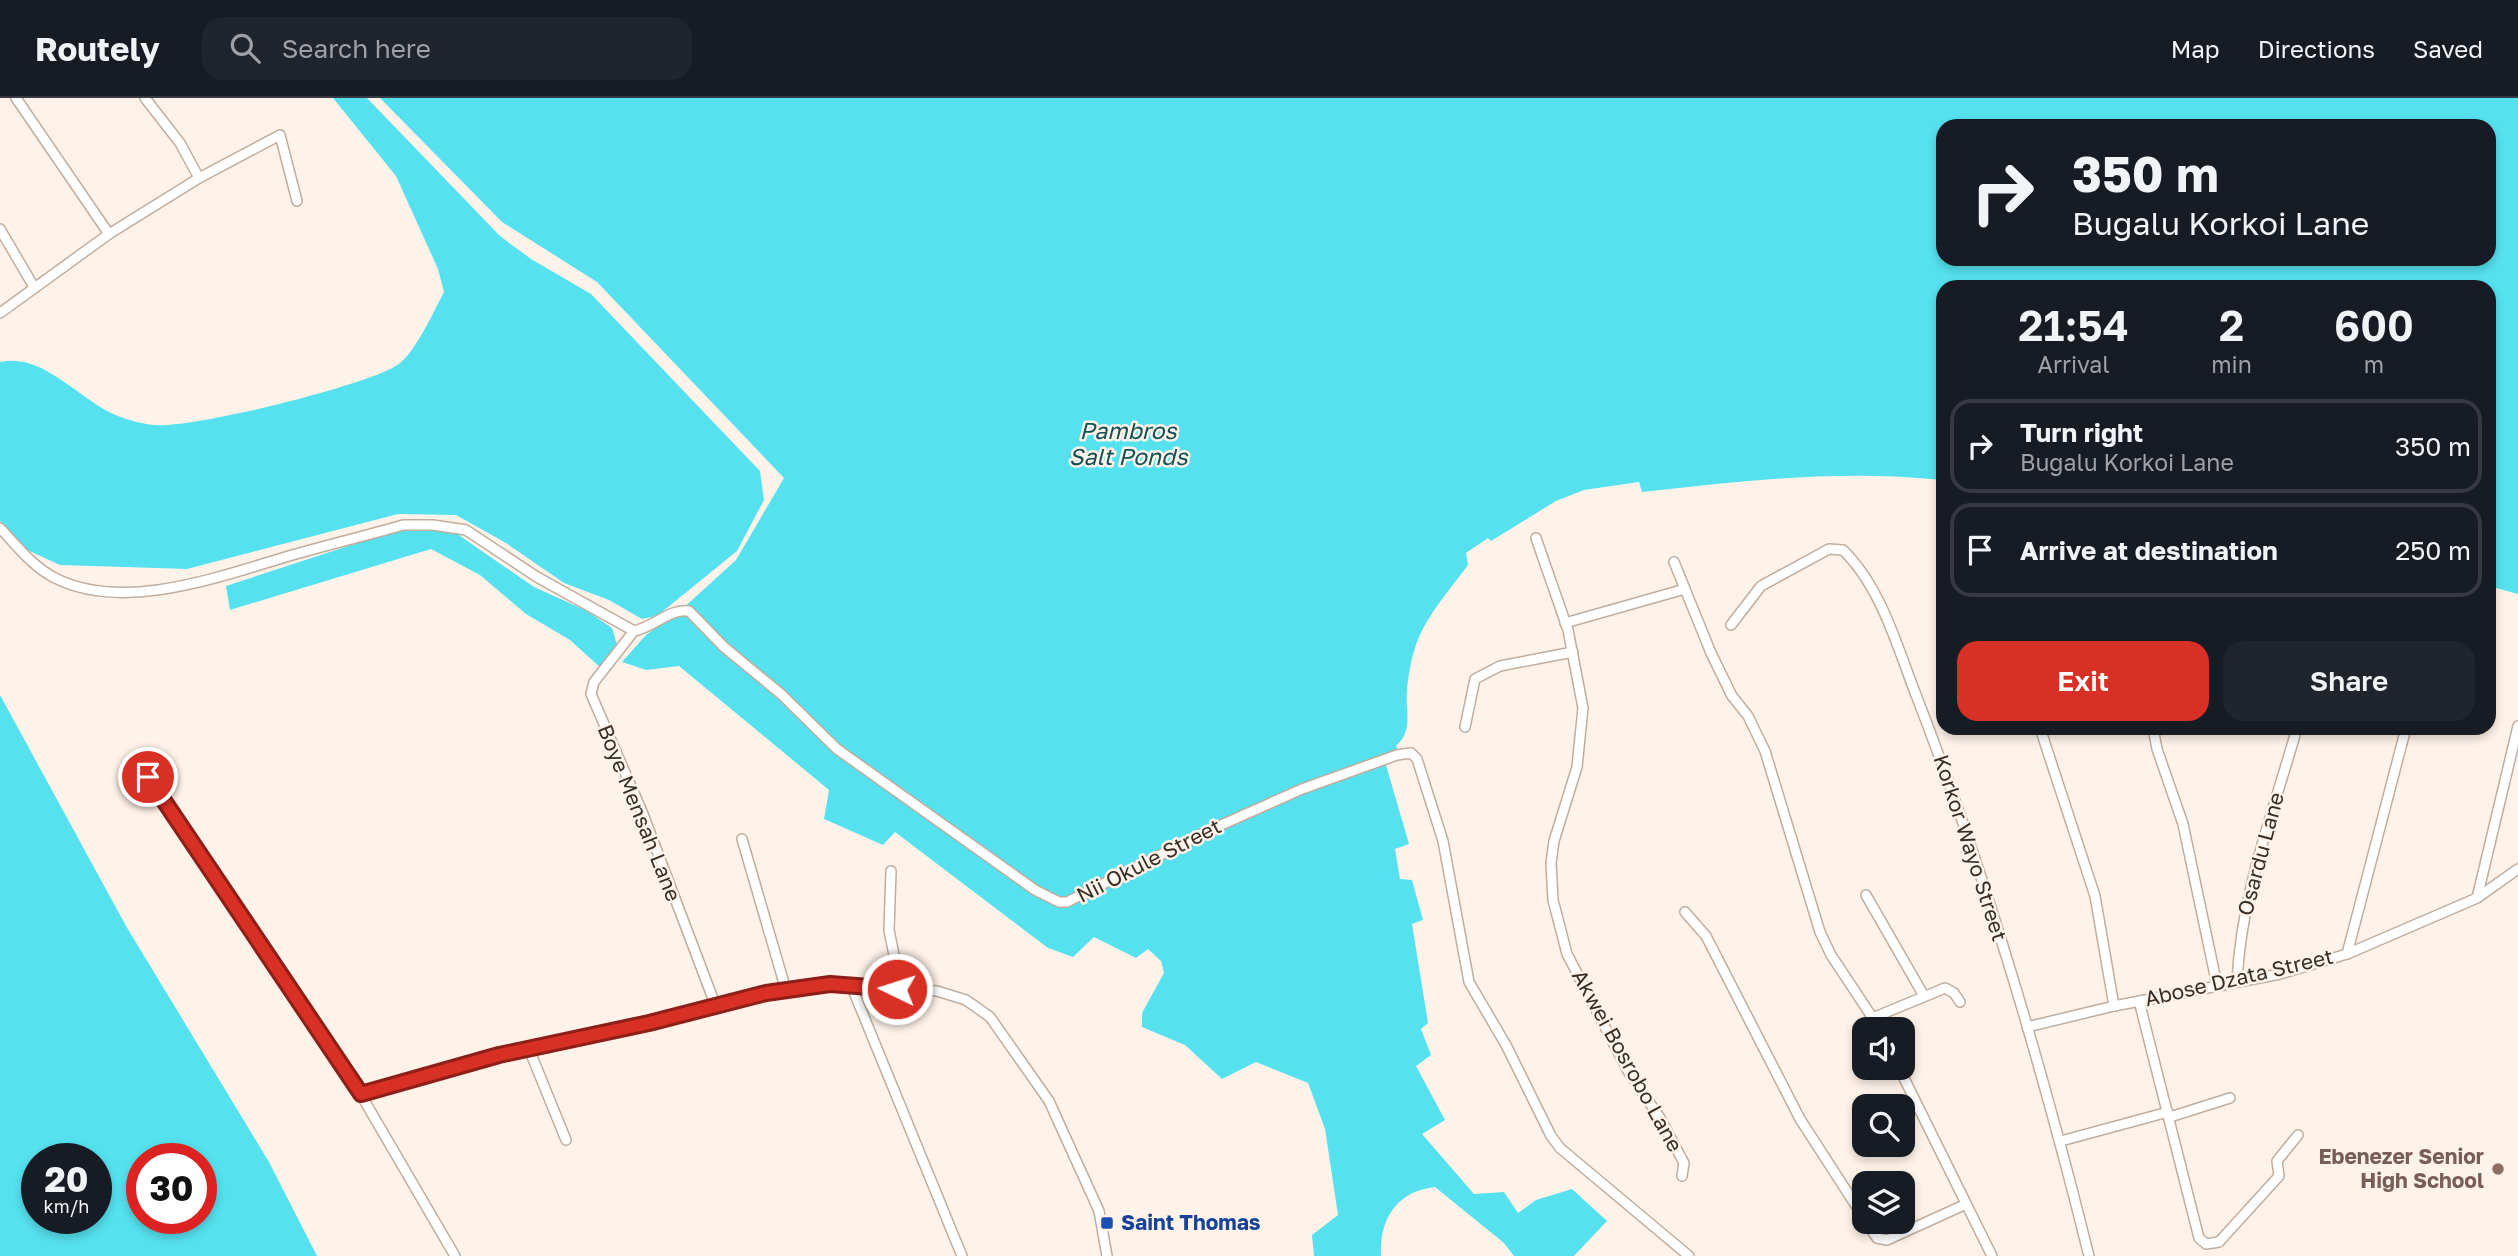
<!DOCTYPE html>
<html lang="en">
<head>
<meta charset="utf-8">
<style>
	body { margin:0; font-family:"Golos Text",sans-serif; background:#20242c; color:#f1f3f6; height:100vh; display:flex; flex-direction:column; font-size:26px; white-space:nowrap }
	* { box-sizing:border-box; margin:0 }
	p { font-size:23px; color:#9ea1a6 }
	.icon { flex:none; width:38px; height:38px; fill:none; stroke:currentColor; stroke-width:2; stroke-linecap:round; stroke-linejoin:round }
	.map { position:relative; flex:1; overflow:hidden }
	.details { position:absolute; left:1936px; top:182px; width:560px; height:455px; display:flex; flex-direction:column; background:#171b24; border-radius:21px; box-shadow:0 4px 10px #0003 }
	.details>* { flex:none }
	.hud { position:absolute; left:1936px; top:21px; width:560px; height:147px; border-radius:21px; box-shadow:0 4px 10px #0003; background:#171b24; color:#f1f3f6; overflow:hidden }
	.controls { position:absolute; left:1852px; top:919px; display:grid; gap:14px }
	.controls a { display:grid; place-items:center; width:63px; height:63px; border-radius:14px; background:#171b24; box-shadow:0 4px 10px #0003; font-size:35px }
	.speed { position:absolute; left:21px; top:1045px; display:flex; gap:14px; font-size:35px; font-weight:700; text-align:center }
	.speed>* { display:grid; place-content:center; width:91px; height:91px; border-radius:50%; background:#171b24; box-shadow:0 4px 10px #0003; line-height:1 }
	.speed small { font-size:18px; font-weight:400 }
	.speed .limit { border:10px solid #d22; background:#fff; color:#111 }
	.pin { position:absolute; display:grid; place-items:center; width:60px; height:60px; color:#fff; margin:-30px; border:4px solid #fff; border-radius:50%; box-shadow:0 2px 7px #0007 }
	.me { position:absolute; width:77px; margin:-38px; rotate:274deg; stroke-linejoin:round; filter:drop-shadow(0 0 5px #0008) }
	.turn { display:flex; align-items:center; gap:24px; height:147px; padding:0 21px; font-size:32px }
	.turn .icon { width:91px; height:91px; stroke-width:2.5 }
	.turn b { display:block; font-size:49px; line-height:60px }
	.eta { display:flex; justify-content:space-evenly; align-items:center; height:119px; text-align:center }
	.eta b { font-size:42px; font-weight:600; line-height:49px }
	.primary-button { display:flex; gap:14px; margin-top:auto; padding:14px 21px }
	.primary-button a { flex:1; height:80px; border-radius:21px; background:#d93025; color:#fff; font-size:28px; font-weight:600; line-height:80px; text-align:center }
	.primary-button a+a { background:#20242c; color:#f1f3f6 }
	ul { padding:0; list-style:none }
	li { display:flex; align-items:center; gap:21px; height:94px; margin:0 14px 10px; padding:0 7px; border:4px solid #363941; border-radius:21px }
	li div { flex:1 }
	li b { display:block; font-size:26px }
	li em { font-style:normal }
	header { display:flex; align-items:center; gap:42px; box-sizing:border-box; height:98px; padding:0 35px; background:#171b24; border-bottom:2px solid #363941 }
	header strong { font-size:33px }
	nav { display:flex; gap:38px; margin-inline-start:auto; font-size:24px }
	.search { width:490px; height:63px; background:#20242c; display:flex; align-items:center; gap:18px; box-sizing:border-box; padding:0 24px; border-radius:21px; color:#9ea1a6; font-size:26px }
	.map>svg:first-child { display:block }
	.water { fill:#55e1ee; fill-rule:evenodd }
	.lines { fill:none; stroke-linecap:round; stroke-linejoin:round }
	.minor-casing { stroke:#c0ad9d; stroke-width:12 }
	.minor { stroke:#fff; stroke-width:9 }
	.route-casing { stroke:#8d1f18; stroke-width:18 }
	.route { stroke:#d93025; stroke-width:12 }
	.education-dot { fill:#8d6e63; stroke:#fff3e9; stroke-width:2.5 }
	.transit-dot { fill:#1a4fb4; stroke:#fff3e9; stroke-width:2.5 }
	.labels { text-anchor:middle; stroke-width:5; stroke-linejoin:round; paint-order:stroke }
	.street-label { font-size:21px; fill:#362e28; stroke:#fff3e9 }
	.education-label { font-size:21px; font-weight:bold; fill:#785e54; stroke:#fff3e9; text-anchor:end }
	.transit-label { font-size:21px; font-weight:bold; fill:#164399; stroke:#fff3e9; text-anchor:start }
	.water-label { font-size:23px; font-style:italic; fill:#145156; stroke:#fff3e9 }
</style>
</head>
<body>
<header>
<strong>Routely</strong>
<div class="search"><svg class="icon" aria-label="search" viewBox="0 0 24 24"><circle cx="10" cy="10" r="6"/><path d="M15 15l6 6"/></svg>Search here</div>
<nav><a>Map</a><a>Directions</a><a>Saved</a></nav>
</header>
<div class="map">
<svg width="2518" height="1158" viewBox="0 0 2518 1158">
	<rect width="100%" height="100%" fill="#fff3e9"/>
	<g class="water">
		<path d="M333 0H367L500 138 531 161 591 196 760 373 764 402 737 453 657 518 642 521 609 502 564 485 506 445 456 417 398 416 187 471 60 467 25 451 0 423V264C44 254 81 304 118 318 128 322 143 326 154 327 191 331 370 287 399 266 416 253 434 213 444 194L438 171 396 78Z"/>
		<path d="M380 0H2518V496L2489 488 2488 189H1942V382C1842 371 1742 383 1642 394L1639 384 1584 392 1556 403 1491 443 1488 440 1466 455 1468 467C1449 493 1425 519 1415 550 1411 562 1408 579 1407 592 1405 614 1414 632 1396 648L1401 660 1386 667 1409 746 1395 751 1400 781 1412 782 1423 822 1412 826 1428 925 1421 931 1431 957 1416 968 1445 1022 1422 1036 1474 1096 1504 1094 1518 1115 1536 1102 1572 1091 1607 1123 1574 1158H1514L1504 1145 1435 1089C1398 1093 1379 1120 1381 1158H1314L1312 1137 1338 1117 1325 1031 1308 985 1256 964 1222 981 1185 947 1142 929V915L1164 875 1161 863 1148 851 1136 860 1094 839 1073 859 1048 850 895 734 883 747 824 721 829 692 679 568 646 572 622 564 646 537 680 513 736 462 784 380 597 184 502 124ZM1942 28H2488V161H1942Z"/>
		<path d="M428 430 453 433 534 489 587 513 612 530 618 550 601 570 570 542 526 516 480 477 431 451 230 512 226 488 391 434Z"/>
		<path d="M0 597 126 828 269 1064 317 1158H0ZM37 1060H96V1120H37ZM142 1060H201V1120H142Z"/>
	</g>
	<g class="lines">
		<g class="minor-casing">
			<g id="minor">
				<path d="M16 0 109 136"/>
				<path d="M199 80 280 37 297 103"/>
				<path d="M0 131 34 189"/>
				<path d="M0 215 109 136 199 80 180 45 145 0"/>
				<path d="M0 430C17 448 33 469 55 480 124 515 221 478 289 458 327 447 365 438 403 427H433L466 432 537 479 634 533C654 529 670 510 689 513L724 549 781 596 837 651 1035 792 1059 804H1067L1210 732 1302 691 1397 657 1411 655 1417 661 1443 743 1469 884 1506 947 1551 1038 1560 1050 1689 1158"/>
				<path d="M1536 440 1568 532 1583 610 1577 669 1554 743 1551 765 1553 802 1567 856 1628 973 1660 1020 1684 1065 1682 1078"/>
				<path d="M1674 464 1711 555 1732 598 1748 618 1765 653 1820 834 1831 857 1880 931"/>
				<path d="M1565 525 1685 491"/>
				<path d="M1731 527 1761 488 1829 451 1843 452C1881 489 1897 548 1916 597 1987 779 2042 969 2089 1158"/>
				<path d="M634 533 594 584 591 596 643 716 715 906"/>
				<path d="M1465 629 1475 581 1500 568 1573 554"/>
				<path d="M2040 630 2095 798 2114 908"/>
				<path d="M2153 630 2157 651 2183 726 2217 887"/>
				<path d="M148 679 321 940 343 966 455 1158"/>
				<path d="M742 741 786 892"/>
				<path d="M891 773 889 832 898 877 897 891"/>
				<path d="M1866 797 1924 898"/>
				<path d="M2477 800 2518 628"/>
				<path d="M1685 814 1706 838 1800 1021 1864 1120"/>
				<path d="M2347 856 2406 630"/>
				<path d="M2237 884C2241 795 2273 715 2297 630"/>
				<path d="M851 887 962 1158"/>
				<path d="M2139 903 2199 1140 2206 1146 2219 1144 2279 1078 2277 1063 2298 1037"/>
				<path d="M1875 919 1945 890 1954 895 1960 904"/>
				<path d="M2027 929 2114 908 2280 876 2347 856 2477 800 2518 771"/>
				<path d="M529 951 566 1042"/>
				<path d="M1899 970 1992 1158"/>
				<path d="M361 996 499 958 649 925 766 895 830 886 937 893 966 902 990 919 1049 1003 1099 1113 1107 1158"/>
				<path d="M2170 1019 2230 1000"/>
				<path d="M2061 1043 2168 1014"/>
				<path d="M1866 1124 1877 1140 1887 1142 1964 1107"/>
			</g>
		</g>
		<use href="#minor" class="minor"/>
	</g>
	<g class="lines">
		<g class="route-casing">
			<path id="route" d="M148 679 361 996 499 957 649 925 766 895 830 886 897 891"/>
		</g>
		<use href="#route" class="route"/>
	</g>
	<circle class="education-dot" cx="2498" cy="1071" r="7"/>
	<rect class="transit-dot" x="1100" y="1118" width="14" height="14" rx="3.5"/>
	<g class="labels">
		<g class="street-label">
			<text transform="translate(639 715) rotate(68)" y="7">Boye Mensah Lane</text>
			<text transform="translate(1970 750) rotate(72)" y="7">Korkor Wayo Street</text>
			<text transform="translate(2261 756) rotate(-75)" y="7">Osardu Lane</text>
			<text transform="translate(1149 763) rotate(-27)" y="7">Nii Okule Street</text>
			<text transform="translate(2239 880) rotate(-13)" y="7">Abose Dzata Street</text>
			<text transform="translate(1627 963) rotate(61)" y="7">Akwei Bosrobo Lane</text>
		</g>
		<g class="education-label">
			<text x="2484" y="1066">Ebenezer Senior<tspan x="2484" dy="24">High School</tspan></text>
		</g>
		<g class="transit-label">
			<text x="1121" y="1132">Saint Thomas</text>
		</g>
		<g class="water-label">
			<text x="1128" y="341">Pambros<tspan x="1128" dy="26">Salt Ponds</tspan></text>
		</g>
	</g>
</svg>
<div class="controls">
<a><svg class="icon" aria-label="sound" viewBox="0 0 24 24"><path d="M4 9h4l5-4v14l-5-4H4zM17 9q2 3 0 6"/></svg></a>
<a><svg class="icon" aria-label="search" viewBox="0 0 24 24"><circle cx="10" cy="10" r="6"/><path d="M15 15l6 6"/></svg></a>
<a><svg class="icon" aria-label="layers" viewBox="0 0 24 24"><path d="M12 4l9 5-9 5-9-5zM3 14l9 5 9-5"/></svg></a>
</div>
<div class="speed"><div>20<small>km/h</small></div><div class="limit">30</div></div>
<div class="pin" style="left:148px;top:679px;background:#d93025"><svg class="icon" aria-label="arrive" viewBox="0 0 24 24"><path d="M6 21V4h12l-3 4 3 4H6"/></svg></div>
<svg class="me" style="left:897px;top:891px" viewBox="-20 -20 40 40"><circle r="17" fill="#d93025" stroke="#fff" stroke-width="3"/><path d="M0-11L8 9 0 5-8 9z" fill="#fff"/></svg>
<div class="hud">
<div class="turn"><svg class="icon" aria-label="right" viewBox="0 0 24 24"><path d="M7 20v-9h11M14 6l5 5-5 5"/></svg><div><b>350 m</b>Bugalu Korkoi Lane</div></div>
</div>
<section class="details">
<div class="eta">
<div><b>21:54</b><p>Arrival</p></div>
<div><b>2</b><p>min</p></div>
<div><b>600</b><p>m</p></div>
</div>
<ul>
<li><svg class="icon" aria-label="right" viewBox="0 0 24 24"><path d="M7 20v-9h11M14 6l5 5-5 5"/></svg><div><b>Turn right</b><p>Bugalu Korkoi Lane</p></div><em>350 m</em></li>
<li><svg class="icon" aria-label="arrive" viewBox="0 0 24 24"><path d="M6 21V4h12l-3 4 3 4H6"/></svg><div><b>Arrive at destination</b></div><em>250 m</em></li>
</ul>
<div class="primary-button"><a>Exit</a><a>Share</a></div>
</section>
</div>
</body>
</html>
